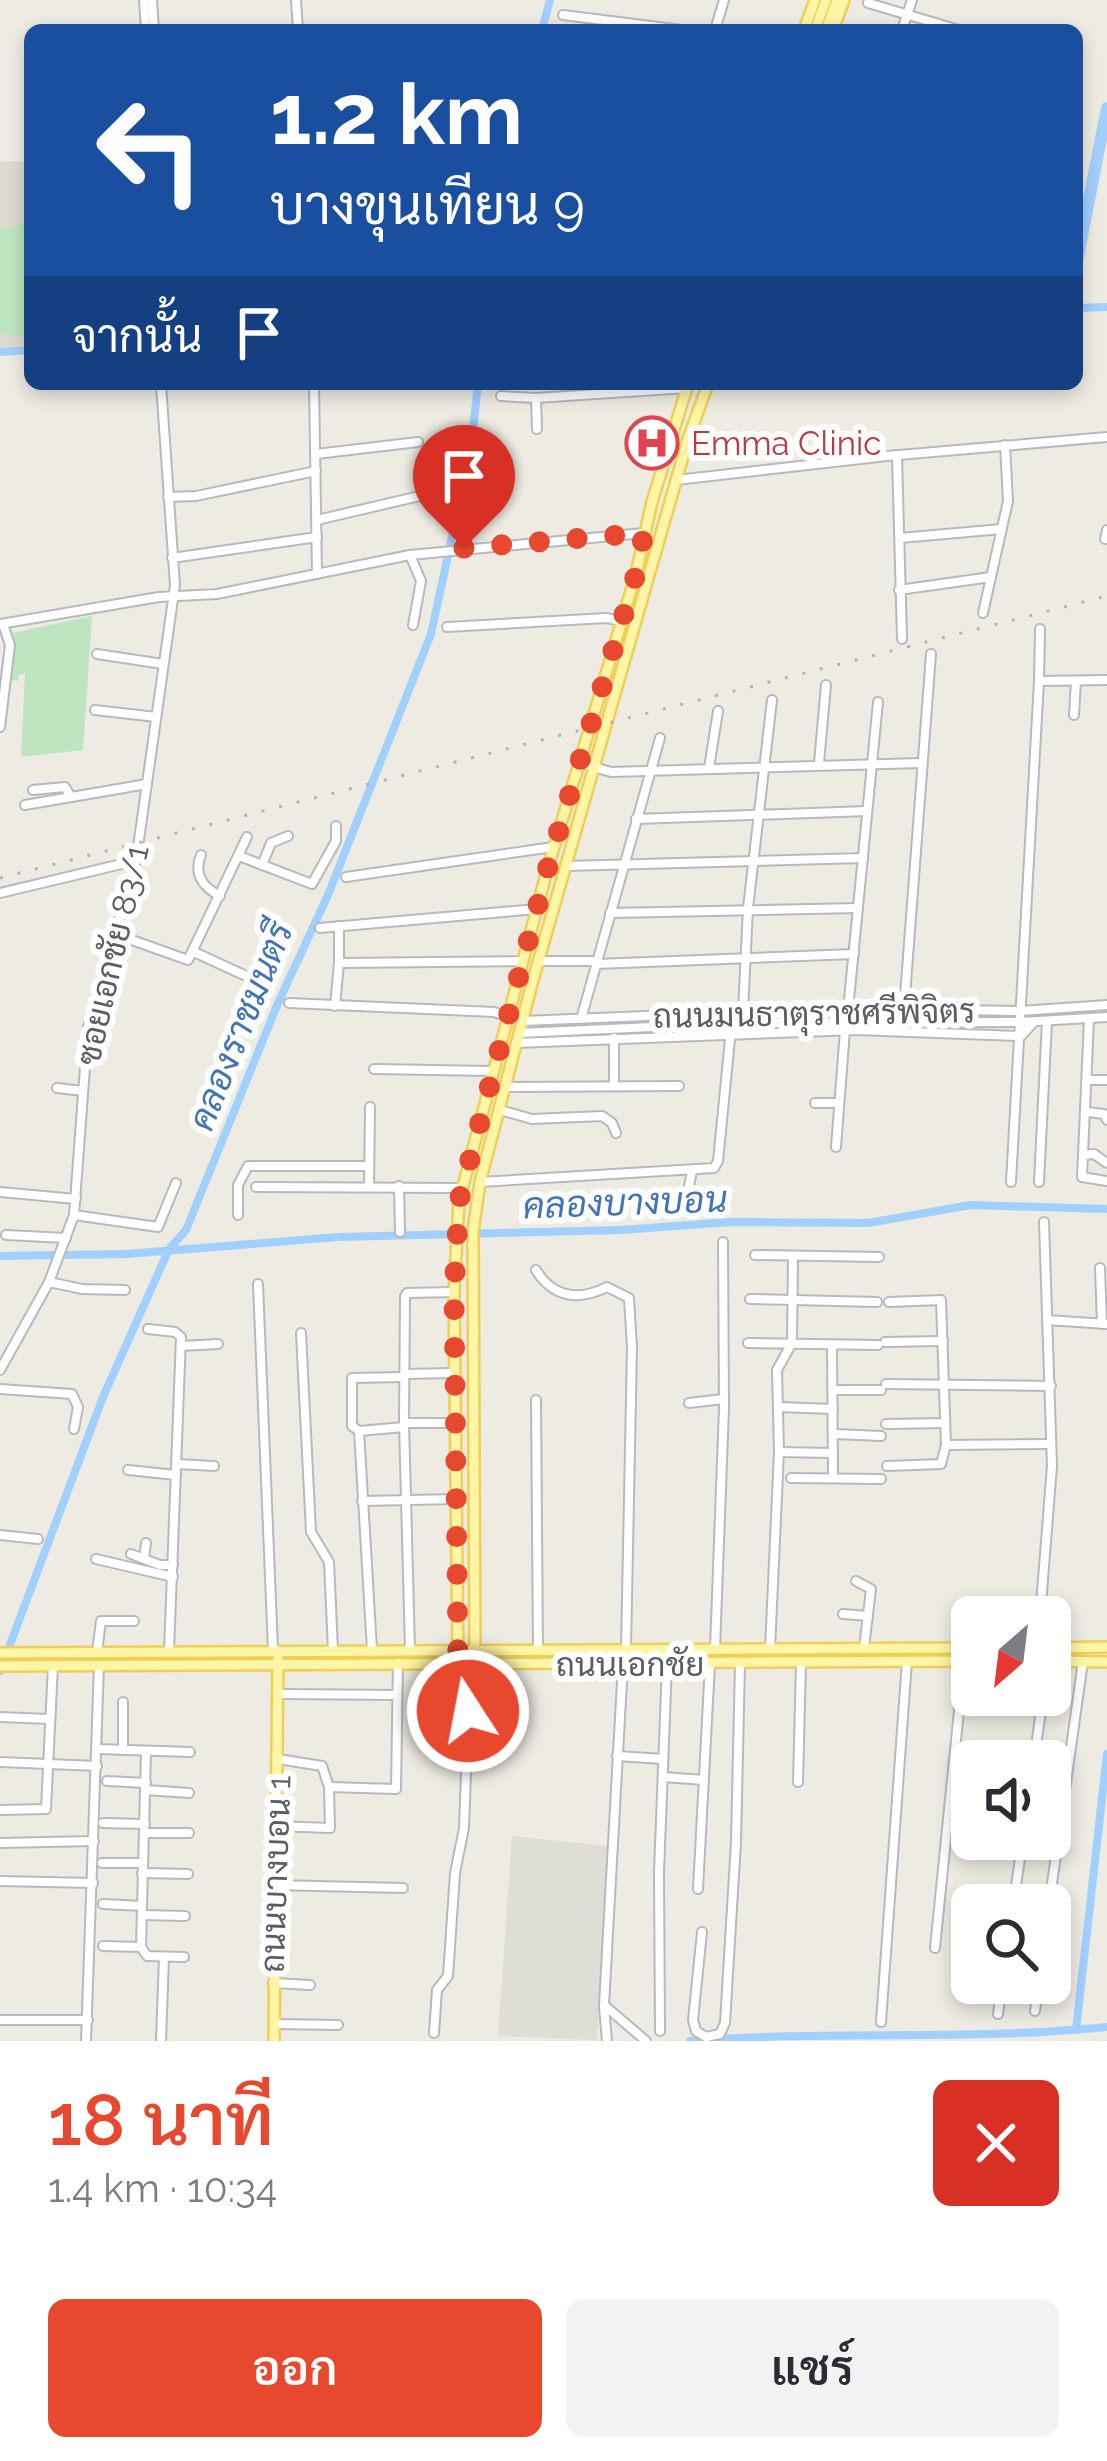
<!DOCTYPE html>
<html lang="th">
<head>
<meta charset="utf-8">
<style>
	body { margin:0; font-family:Raleway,Sarabun,sans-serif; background:#f2f2f3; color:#2b2b33; height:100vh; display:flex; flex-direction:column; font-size:45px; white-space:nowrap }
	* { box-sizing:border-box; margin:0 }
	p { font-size:39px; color:#7c7c81 }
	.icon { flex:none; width:66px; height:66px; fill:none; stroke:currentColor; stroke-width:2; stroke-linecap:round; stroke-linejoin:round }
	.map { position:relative; height:2041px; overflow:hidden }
	.details { display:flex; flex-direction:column; background:#fff; flex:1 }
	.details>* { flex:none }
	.top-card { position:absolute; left:24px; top:24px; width:1059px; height:366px; border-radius:18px; box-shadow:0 6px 18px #0003; background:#1a4fa0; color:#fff; overflow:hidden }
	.needle { width:78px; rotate:208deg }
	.fabs { position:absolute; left:951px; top:1596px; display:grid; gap:24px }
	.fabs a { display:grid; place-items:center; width:120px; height:120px; border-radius:18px; background:#fff; box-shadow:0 6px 18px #0003; font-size:60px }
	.pin { position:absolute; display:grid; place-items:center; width:102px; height:102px; color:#fff; margin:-123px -51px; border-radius:50% 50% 50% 0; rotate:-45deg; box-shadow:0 0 12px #0007 }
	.pin .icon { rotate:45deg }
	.me { position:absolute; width:132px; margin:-66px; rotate:349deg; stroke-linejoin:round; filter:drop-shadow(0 0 9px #0008) }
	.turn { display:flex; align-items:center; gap:42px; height:252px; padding:0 48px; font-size:54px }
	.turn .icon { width:156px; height:156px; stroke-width:2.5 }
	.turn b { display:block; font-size:84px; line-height:102px }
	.then { display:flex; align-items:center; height:114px; padding:0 48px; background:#0003; gap:24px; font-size:45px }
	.round { display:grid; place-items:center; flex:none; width:126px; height:126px; border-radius:18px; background:#f2f2f3 }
	.headline { display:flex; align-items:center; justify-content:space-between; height:204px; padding:0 48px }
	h1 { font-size:72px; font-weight:600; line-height:90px; color:#e7482e }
	.button { display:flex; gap:24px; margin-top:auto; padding:24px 48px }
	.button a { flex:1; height:138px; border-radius:18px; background:#e7482e; color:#fff; font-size:48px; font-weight:600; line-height:138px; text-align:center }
	.button a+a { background:#f2f2f3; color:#2b2b33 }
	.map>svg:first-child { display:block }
	.industrial { fill:#deddd6 }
	.education { fill:#dddad0 }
	.green { fill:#bee5c0 }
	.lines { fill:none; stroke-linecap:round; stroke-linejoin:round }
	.canal { stroke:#a1cffe; stroke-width:8 }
	.river { stroke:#a1cffe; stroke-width:12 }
	.minor-casing { stroke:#b7b9be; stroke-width:12 }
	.major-casing { stroke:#efcf58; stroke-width:14 }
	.minor { stroke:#fff; stroke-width:8 }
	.major { stroke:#fef5a6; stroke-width:9 }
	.rail { stroke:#b3b4b4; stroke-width:3; stroke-dasharray:3 15; stroke-linecap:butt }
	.route { stroke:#e7482e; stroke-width:21; stroke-dasharray:0 37.8 }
	.labels { text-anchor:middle; stroke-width:12; stroke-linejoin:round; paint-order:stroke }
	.health-label { font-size:33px; fill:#be3a42; stroke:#fff; text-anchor:start }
	.street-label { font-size:33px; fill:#5a5d62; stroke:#fff }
	.water-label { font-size:36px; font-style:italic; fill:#4173b8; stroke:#fff }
</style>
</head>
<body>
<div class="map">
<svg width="1107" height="2041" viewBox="0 0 1107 2041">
	<rect width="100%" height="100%" fill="#edebe2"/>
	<path class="industrial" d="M512 1836 607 1846 597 2040 498 2036Z"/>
	<path class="education" d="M0 161 30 162V346L0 348Z"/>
	<g class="green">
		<path d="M30 223V335L9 336 0 332V228Z"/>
		<path d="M92 616 83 750 21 757 25 674H19L18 681 9 680 12 633Z"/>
	</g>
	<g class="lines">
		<g class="canal">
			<path d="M542 30 550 0"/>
			<path d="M1077 308 1107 307"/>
			<path d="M0 352 30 350"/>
			<path d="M0 1256 126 1254 339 1237 620 1230 731 1222 868 1223 971 1205 1107 1209"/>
			<path d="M0 1671 103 1397 169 1249 186 1230 278 1003 328 895 431 634 471 448 478 384"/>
			<path d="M1076 2030 1107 1754"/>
			<path d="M690 2041C829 2030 968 2041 1107 2027"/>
		</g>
		<path class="river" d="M1077 261 1107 108"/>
		<g class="minor-casing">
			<g id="minor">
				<path d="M144 0 146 30"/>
				<path d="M152 0 154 30"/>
				<path d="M296 0 298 30"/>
				<path d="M868 3 959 30"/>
				<path d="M563 15 682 30"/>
				<path d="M715 30 724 0"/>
				<path d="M902 30 912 0"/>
				<path d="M314 384 317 574"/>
				<path d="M501 396 536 398 687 388"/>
				<path d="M536 398 537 429"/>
				<path d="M316 454 418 442"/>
				<path d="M897 455 902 639"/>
				<path d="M676 480 887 456 1107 437"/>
				<path d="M168 497 196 496 316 471"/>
				<path d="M317 520 441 491"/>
				<path d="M900 538 1002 529"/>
				<path d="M1105 539 1107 530"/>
				<path d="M410 555 421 581 413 625"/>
				<path d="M172 558 317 537"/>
				<path d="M899 590 991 577"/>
				<path d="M983 613 1008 501 1005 445"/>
				<path d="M0 624 159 597 217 594 410 555 644 533"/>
				<path d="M447 627 606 618 622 621"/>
				<path d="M97 654 163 664"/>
				<path d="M1039 681 1040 629"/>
				<path d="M95 710 156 717"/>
				<path d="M1074 715 1076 681"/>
				<path d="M0 727 10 645 3 624"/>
				<path d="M580 763 611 772 921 763"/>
				<path d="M819 763 826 685"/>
				<path d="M709 768 718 711"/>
				<path d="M33 790 65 787 71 797"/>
				<path d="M25 805 147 784"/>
				<path d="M636 819 867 811"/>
				<path d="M201 855C193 875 203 887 220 896"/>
				<path d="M239 856 312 884 336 841V826"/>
				<path d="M262 865 271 843 288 836"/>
				<path d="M566 866 863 858"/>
				<path d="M346 877 553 847"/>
				<path d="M0 893 134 861"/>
				<path d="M610 913 858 908"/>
				<path d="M339 926V963L523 961"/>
				<path d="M320 928 537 909"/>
				<path d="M115 934 188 960 247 837"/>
				<path d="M194 952 244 975"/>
				<path d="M539 961H597"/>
				<path d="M596 964 854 954"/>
				<path d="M289 1003 494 1012 506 1016"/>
				<path d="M335 1006 339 963"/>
				<path d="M904 1009 931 654"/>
				<path d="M581 1019 660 738"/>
				<path d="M1089 1019 1082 1177 1107 1181"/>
				<path d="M847 1020 878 702"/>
				<path d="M522 1021 848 1008 1020 1011 1107 1005"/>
				<path d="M519 1033 742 1023 1020 1022 1107 1017"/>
				<path d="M742 1033 748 908 772 700"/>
				<path d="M614 1038V1086"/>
				<path d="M516 1043 856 1030 1021 1036 1033 1023"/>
				<path d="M374 1069 491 1071"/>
				<path d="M1088 1080H1107"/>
				<path d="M505 1087 679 1086"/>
				<path d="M57 1088 83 1091"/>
				<path d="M815 1103H839"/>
				<path d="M500 1110 532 1119 602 1116 612 1123 616 1133"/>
				<path d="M1087 1112 1104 1114 1107 1120"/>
				<path d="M836 1147 845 1030"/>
				<path d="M1084 1155 1094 1154 1107 1163"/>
				<path d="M480 1182 714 1168 718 1161 731 1029"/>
				<path d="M1011 1182 1039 681 1107 680"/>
				<path d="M1039 1182 1047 1021"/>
				<path d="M399 1186 400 1232"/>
				<path d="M256 1187 462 1188"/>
				<path d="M369 1187 370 1107"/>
				<path d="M0 1192 76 1199"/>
				<path d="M687 1197 692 1171"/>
				<path d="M74 1215 158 1227 176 1183"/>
				<path d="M238 1215V1185L248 1166H369"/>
				<path d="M6 1235 66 1238"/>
				<path d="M755 1255 879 1257"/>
				<path d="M1100 1268 1102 1324"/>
				<path d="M536 1270C553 1298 579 1301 607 1287L629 1298 632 1347 626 1649"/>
				<path d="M49 1282 82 1289 125 1290"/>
				<path d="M258 1284 273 1650"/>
				<path d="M750 1299 877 1302"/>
				<path d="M1047 1320 1107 1324"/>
				<path d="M148 1329 175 1332 181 1337 169 1651"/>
				<path d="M301 1333 311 1532 329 1562 333 1650"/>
				<path d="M885 1342 943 1341"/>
				<path d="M748 1343 878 1345"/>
				<path d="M832 1345 833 1478"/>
				<path d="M181 1346 218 1344"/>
				<path d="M0 1370 49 1282 74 1215 88 1027 136 861 175 585 161 384"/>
				<path d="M404 1374 455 1373"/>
				<path d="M886 1384 1051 1386"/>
				<path d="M0 1389 72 1394 78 1407 74 1429"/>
				<path d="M834 1390H881"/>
				<path d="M536 1400 538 1649"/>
				<path d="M689 1403 723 1399"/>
				<path d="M779 1407 833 1409"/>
				<path d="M404 1423H456"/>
				<path d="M886 1424 945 1423"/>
				<path d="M359 1431 404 1427"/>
				<path d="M835 1434 881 1436"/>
				<path d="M946 1445 1051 1444"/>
				<path d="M779 1452 833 1453"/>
				<path d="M177 1464 214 1466"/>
				<path d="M887 1466 941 1464 946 1445 941 1300 889 1302"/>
				<path d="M128 1470 176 1475"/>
				<path d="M791 1478 881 1479"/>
				<path d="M362 1501 457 1499"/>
				<path d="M0 1535 38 1539"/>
				<path d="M131 1554 160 1565H173"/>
				<path d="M144 1558 146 1543"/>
				<path d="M96 1559 173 1577"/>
				<path d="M856 1581 871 1589 864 1648"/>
				<path d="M843 1614 868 1616"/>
				<path d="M1040 1617 1052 1466 1044 1222"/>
				<path d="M715 1649 724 1408 723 1242"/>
				<path d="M770 1649 779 1452 777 1370 792 1343 793 1256"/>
				<path d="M372 1650 359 1431 352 1426V1378L403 1377"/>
				<path d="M410 1650 404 1423 405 1296 407 1293 454 1292"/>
				<path d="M97 1652 101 1621H134"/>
				<path d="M623 1664 604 2005 646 2041"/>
				<path d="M283 1694 397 1695"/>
				<path d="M0 1717 49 1719"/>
				<path d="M98 1749 190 1752"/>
				<path d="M123 1750V1702"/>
				<path d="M617 1756 663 1759"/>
				<path d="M278 1759 322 1766 329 1787"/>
				<path d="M1034 1761 1043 1695"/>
				<path d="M0 1762 97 1766"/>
				<path d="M663 1777 704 1780"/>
				<path d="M107 1781 146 1783"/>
				<path d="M798 1782 801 1663"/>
				<path d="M146 1790 189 1793"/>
				<path d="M0 1810 46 1809 53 1665"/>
				<path d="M103 1823 145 1824"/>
				<path d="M275 1826 330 1828 329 1787 396 1789 398 1663"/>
				<path d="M144 1833H189"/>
				<path d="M0 1843 94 1841"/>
				<path d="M102 1863H142"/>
				<path d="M142 1873 188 1874"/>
				<path d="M0 1881 93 1883"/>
				<path d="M274 1885 403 1888"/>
				<path d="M698 1889 710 1664"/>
				<path d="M103 1904 142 1906"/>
				<path d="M1013 1905 1023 1839"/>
				<path d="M1049 1905 1083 1661"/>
				<path d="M142 1915 185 1916"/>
				<path d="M702 1932 693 2020 696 2031 706 2037 720 2034 725 2023 736 1842 740 1664"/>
				<path d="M103 1946 141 1947 147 1956 184 1957"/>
				<path d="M141 1947 146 1751"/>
				<path d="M935 1948 964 1661"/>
				<path d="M273 1983 310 1985"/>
				<path d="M604 2007 607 2041"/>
				<path d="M1035 2011 1039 1983"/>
				<path d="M998 2014 1002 1983"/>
				<path d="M0 2020H88"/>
				<path d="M881 2022 907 1661"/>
				<path d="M274 2024 338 2025"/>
				<path d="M660 2031 659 1872 667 1664"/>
				<path d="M434 2033 437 1990 448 1976 455 1873 464 1828 470 1664"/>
				<path d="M86 2041 99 1665"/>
				<path d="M161 2041 164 1957"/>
			</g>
		</g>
		<g class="major-casing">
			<g id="major">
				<path d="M804 30 815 0"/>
				<path d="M815 30 826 0"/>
				<path d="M826 30 837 0"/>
				<path d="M833 30 844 0"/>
				<path d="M1050 1648 1107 1647"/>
				<path d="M0 1653 972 1648"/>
				<path d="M1050 1661 1107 1662"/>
				<path d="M458 1663 454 1292 459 1201 548 867 636 574 652 502 688 384"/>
				<path d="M475 1664 473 1231 480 1182 533 980 688 439 708 384"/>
				<path d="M0 1666 972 1661"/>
				<path d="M274 2041 278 1651"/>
			</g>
		</g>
		<use href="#minor" class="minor"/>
		<use href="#major" class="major"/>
		<path class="rail" d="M0 878 1107 596"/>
	</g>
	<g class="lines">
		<path class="route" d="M464 548 644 533 636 574 548 867 459 1201 454 1292 458 1663 470 1664 468 1711"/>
	</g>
	<defs>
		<g id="hospital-ring" transform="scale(2.7)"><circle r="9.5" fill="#fff" stroke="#e0444e" stroke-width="1.5"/><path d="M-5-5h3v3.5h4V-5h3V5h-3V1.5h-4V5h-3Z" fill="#e0444e"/></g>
	</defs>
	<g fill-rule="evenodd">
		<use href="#hospital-ring" x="652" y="443"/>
	</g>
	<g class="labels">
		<g class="health-label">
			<text x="691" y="455">Emma Clinic</text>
		</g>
		<g class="street-label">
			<text transform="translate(112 955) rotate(-77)" y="12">ซอยเอกชัย 83/1</text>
			<text transform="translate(814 1013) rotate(-1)" y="12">ถนนมนธาตุราชศรีพิจิตร</text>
			<text x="630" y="1676">ถนนเอกชัย</text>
			<text transform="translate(275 1874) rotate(-88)" y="12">ถนนบางบอน 1</text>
		</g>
		<g class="water-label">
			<text transform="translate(240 1026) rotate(-68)" y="13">คลองราชมนตรี</text>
			<text transform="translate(625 1202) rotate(-2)" y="13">คลองบางบอน</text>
		</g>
	</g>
</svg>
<div class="fabs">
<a><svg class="needle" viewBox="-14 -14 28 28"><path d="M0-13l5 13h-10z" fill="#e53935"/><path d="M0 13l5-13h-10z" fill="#7c7c81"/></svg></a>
<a><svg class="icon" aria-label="sound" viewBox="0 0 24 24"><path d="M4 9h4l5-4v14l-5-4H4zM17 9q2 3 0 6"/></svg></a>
<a><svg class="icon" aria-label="search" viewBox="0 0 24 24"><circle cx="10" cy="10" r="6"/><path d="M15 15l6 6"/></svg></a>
</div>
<div class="pin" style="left:464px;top:548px;background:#d93025"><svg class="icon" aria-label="arrive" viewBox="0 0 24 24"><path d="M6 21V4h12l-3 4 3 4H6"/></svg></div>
<svg class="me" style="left:468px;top:1711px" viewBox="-20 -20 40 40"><circle r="17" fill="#e7482e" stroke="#fff" stroke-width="3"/><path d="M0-11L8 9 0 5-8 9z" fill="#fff"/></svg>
<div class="top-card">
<div class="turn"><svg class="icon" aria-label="left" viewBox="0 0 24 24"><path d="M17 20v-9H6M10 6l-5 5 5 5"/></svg><div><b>1.2 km</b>บางขุนเทียน 9</div></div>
<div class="then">จากนั้น<svg class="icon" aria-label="arrive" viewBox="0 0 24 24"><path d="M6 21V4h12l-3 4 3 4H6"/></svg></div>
</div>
</div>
<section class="details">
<div class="headline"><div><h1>18 นาที</h1><p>1.4 km · 10:34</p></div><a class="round" style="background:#d93025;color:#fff"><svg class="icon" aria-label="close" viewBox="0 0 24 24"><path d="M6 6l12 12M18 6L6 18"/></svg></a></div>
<div class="button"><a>ออก</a><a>แชร์</a></div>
</section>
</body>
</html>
